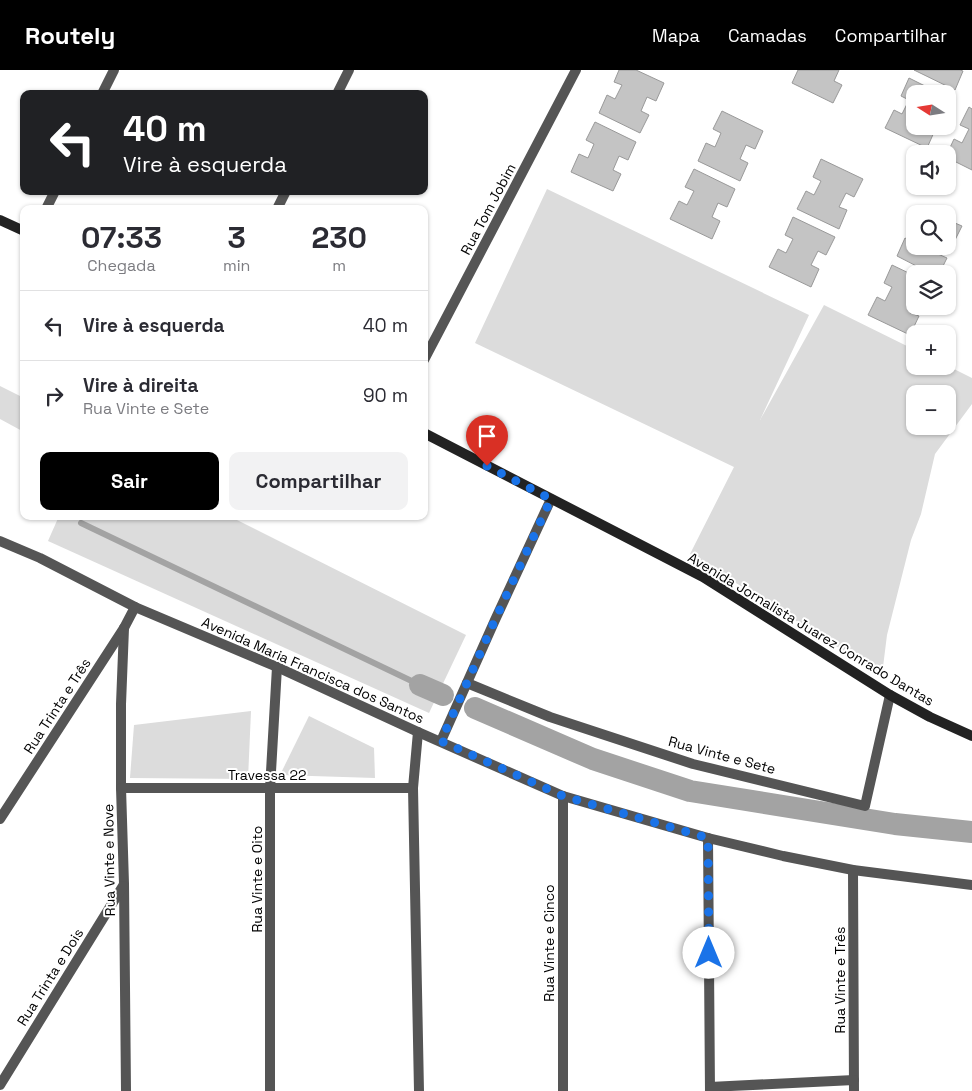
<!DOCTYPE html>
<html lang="pt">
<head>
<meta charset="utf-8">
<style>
	body { margin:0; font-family:"Space Grotesk",sans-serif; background:#f2f2f3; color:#2b2b33; height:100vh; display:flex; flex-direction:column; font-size:19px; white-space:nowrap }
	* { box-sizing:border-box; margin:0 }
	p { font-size:16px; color:#7c7c81 }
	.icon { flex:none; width:28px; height:28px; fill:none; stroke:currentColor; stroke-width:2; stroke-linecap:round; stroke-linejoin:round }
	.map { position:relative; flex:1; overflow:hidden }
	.details { position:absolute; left:20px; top:135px; width:408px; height:315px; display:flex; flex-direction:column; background:#fff; border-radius:10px; box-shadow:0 1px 4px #0004 }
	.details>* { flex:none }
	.top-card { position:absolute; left:20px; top:20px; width:408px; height:105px; border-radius:10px; box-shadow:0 1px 4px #0004; background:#202124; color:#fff; overflow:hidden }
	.needle { width:32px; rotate:282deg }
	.fabs { position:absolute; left:906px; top:15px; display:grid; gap:10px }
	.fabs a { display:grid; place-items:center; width:50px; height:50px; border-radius:10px; background:#fff; box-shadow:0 1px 4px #0004; font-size:25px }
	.pin { position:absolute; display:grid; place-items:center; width:42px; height:42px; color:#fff; margin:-51px -21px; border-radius:50% 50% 50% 0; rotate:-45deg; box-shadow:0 0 5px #0007 }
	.pin .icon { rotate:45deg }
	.me { position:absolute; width:55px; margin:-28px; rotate:0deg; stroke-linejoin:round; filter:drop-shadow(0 0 4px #0008) }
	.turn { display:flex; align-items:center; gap:18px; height:105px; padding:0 20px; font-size:22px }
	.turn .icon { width:65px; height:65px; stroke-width:2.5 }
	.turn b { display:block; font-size:35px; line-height:42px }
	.eta { display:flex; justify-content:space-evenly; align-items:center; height:85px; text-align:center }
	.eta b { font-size:30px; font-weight:700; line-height:35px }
	.action { display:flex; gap:10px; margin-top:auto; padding:10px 20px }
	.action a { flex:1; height:58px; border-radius:10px; background:#000; color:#fff; font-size:20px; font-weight:700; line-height:58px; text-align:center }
	.action a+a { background:#f2f2f3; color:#2b2b33 }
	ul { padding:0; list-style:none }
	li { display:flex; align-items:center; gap:15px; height:70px; padding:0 20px; border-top:1px solid #e1e1e2 }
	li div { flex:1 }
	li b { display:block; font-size:19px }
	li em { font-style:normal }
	header { display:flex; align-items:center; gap:30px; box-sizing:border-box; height:70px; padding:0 25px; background:#000; color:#fff }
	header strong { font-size:24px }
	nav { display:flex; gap:28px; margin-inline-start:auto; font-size:18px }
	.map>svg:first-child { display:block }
	.green { fill:#dcdcdc; fill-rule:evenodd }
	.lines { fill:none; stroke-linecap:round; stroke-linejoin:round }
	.stream { stroke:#a3a3a3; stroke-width:6 }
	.canal { stroke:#a3a3a3; stroke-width:22 }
	.building { fill:#c4c4c4; stroke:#999 }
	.street { stroke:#555; stroke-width:10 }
	.secondary { stroke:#222; stroke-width:10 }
	.route { stroke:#1a73e8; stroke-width:9; stroke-dasharray:0 16.2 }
	.labels { text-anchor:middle; stroke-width:4; stroke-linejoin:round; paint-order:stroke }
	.street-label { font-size:14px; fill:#000; stroke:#fff }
</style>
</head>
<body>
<header>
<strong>Routely</strong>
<nav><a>Mapa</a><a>Camadas</a><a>Compartilhar</a></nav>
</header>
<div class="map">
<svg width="972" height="1021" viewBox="0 0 972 1021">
	<rect width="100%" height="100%" fill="#fff"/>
	<g class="green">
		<path d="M547 119 809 245 760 350 824 235 915 280V296H948L972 308V334L935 384 921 444 911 470 887 565 882 605 690 484 734 397 475 273ZM915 324H948V356H915Z"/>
		<path d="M0 316 24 328V362L0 349Z"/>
		<path d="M59 446H229L466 565 429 643 48 471Z"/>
		<path d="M251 641 248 709 130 708 134 655Z"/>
		<path d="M309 646 374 678 375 708 280 705Z"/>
	</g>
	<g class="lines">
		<path class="stream" d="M81 453 420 615"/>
		<g class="canal">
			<path d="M420 615 443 625"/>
			<path d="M475 638 593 689 690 721 895 754 972 762"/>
		</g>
	</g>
	<g class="building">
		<path d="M619 0H636L664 13 656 31 647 27 641 41 649 45 640 63 599 43 607 25 615 29 622 15 614 12Z"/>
		<path d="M798 0H839L834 11 842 15 833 33 792 13Z"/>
		<path d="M914 0H960L963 1 955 20Z"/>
		<path d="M909 8 941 24H915V56H928L935 60 927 78 885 58 894 40 902 44 909 30 901 26Z"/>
		<path d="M969 37 972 39V100L948 88V84H947L954 69 962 73 969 59 960 55Z"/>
		<path d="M722 41 763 61 755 79 746 75 740 89 748 93 740 111 698 91 706 73 715 77 721 63 713 59Z"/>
		<path d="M595 52 636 72 628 90 619 86 613 100 621 104 613 121 571 102 579 84 588 88 594 74 586 70Z"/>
		<path d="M821 89 863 109 854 127 846 123 839 137 847 140 839 159 797 139 806 121 814 125 821 111 813 107Z"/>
		<path d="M694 99 735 119 727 137 718 133 712 147 720 151 712 169 670 149 679 131 687 135 694 121 685 117Z"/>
		<path d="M920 137 935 144H917Z"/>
		<path d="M793 147 835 167 826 185 818 181 811 195 819 199 811 217 769 197 778 179 786 183 793 169 785 165Z"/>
		<path d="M948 150 962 156 953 174 948 172Z"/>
		<path d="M905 168 913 172 915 169V176H942L938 184 947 188 939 204H932L897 186Z"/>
		<path d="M892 195 915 206V233L910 243 919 246 910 265 868 245 877 227 885 231 892 217 884 213Z"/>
	</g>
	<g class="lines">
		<g class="street">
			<path d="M102 24 114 0"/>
			<path d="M337 24 349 0"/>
			<path d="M46 139 55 121"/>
			<path d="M277 139 286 121"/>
			<path d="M424 290 576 0"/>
			<path d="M0 471 40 488 135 537 277 597 418 662 563 726 708 768 783 786 853 800 972 815"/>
			<path d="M124 558 121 634V718L124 814 126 1021"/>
			<path d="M467 613 550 647 693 694 865 736 890 625"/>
			<path d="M418 662 413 718 419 1021"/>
			<path d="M441 671 495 550 551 429"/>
			<path d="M121 718H413"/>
			<path d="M563 726V1021"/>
			<path d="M0 749 124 558 135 537"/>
			<path d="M708 768 710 1021"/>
			<path d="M853 800 854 1021"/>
			<path d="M0 1015 123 816"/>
			<path d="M710 1017 854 1010"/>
			<path d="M270 1021V719L277 597"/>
		</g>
		<g class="secondary">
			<path d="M0 150 24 161"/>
			<path d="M424 363 703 507 890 625 930 647 972 666"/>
		</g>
	</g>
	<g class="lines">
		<path class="route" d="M487 396 551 429 495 550 441 671 563 726 708 768 709 883"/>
	</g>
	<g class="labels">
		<g class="street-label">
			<text transform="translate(488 139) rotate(-62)" y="5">Rua Tom Jobim</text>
			<text transform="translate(811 559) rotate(31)" y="5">Avenida Jornalista Juarez Conrado Dantas</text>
			<text transform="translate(313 600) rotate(24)" y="5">Avenida Maria Francisca dos Santos</text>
			<text transform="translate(57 636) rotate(-57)" y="5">Rua Trinta e Três</text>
			<text transform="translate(722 685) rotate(15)" y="5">Rua Vinte e Sete</text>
			<text x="267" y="710">Travessa 22</text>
			<text transform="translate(109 790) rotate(-91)" y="5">Rua Vinte e Nove</text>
			<text transform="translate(257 809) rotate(-90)" y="5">Rua Vinte e Oito</text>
			<text transform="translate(549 873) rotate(-90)" y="5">Rua Vinte e Cinco</text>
			<text transform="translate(50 907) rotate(-58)" y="5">Rua Trinta e Dois</text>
			<text transform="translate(840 910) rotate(-90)" y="5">Rua Vinte e Três</text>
		</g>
	</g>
</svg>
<div class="fabs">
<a><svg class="needle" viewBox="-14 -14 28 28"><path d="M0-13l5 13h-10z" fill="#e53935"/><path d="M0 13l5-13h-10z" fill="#7c7c81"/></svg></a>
<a><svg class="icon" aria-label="sound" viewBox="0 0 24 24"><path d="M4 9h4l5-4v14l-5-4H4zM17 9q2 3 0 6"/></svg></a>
<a><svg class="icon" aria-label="search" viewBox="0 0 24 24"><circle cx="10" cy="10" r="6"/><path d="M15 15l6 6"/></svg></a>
<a><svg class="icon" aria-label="layers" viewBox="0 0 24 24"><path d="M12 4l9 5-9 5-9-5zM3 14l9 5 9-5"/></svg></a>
<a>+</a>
<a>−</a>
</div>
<div class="pin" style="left:487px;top:396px;background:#d93025"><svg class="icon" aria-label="arrive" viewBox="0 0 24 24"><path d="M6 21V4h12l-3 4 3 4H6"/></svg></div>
<svg class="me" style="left:709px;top:883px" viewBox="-20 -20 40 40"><circle r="19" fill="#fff"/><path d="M0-13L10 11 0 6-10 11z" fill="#1a73e8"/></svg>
<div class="top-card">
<div class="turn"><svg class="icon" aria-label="left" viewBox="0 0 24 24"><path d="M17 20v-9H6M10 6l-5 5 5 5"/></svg><div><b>40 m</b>Vire à esquerda</div></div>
</div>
<section class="details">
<div class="eta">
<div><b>07:33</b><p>Chegada</p></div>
<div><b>3</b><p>min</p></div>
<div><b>230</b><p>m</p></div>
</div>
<ul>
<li><svg class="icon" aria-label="left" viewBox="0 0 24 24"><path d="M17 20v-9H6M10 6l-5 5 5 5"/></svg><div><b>Vire à esquerda</b></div><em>40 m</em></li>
<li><svg class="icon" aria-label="right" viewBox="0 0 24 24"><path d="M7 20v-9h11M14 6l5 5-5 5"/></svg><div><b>Vire à direita</b><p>Rua Vinte e Sete</p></div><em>90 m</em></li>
</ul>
<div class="action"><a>Sair</a><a>Compartilhar</a></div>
</section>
</div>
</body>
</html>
